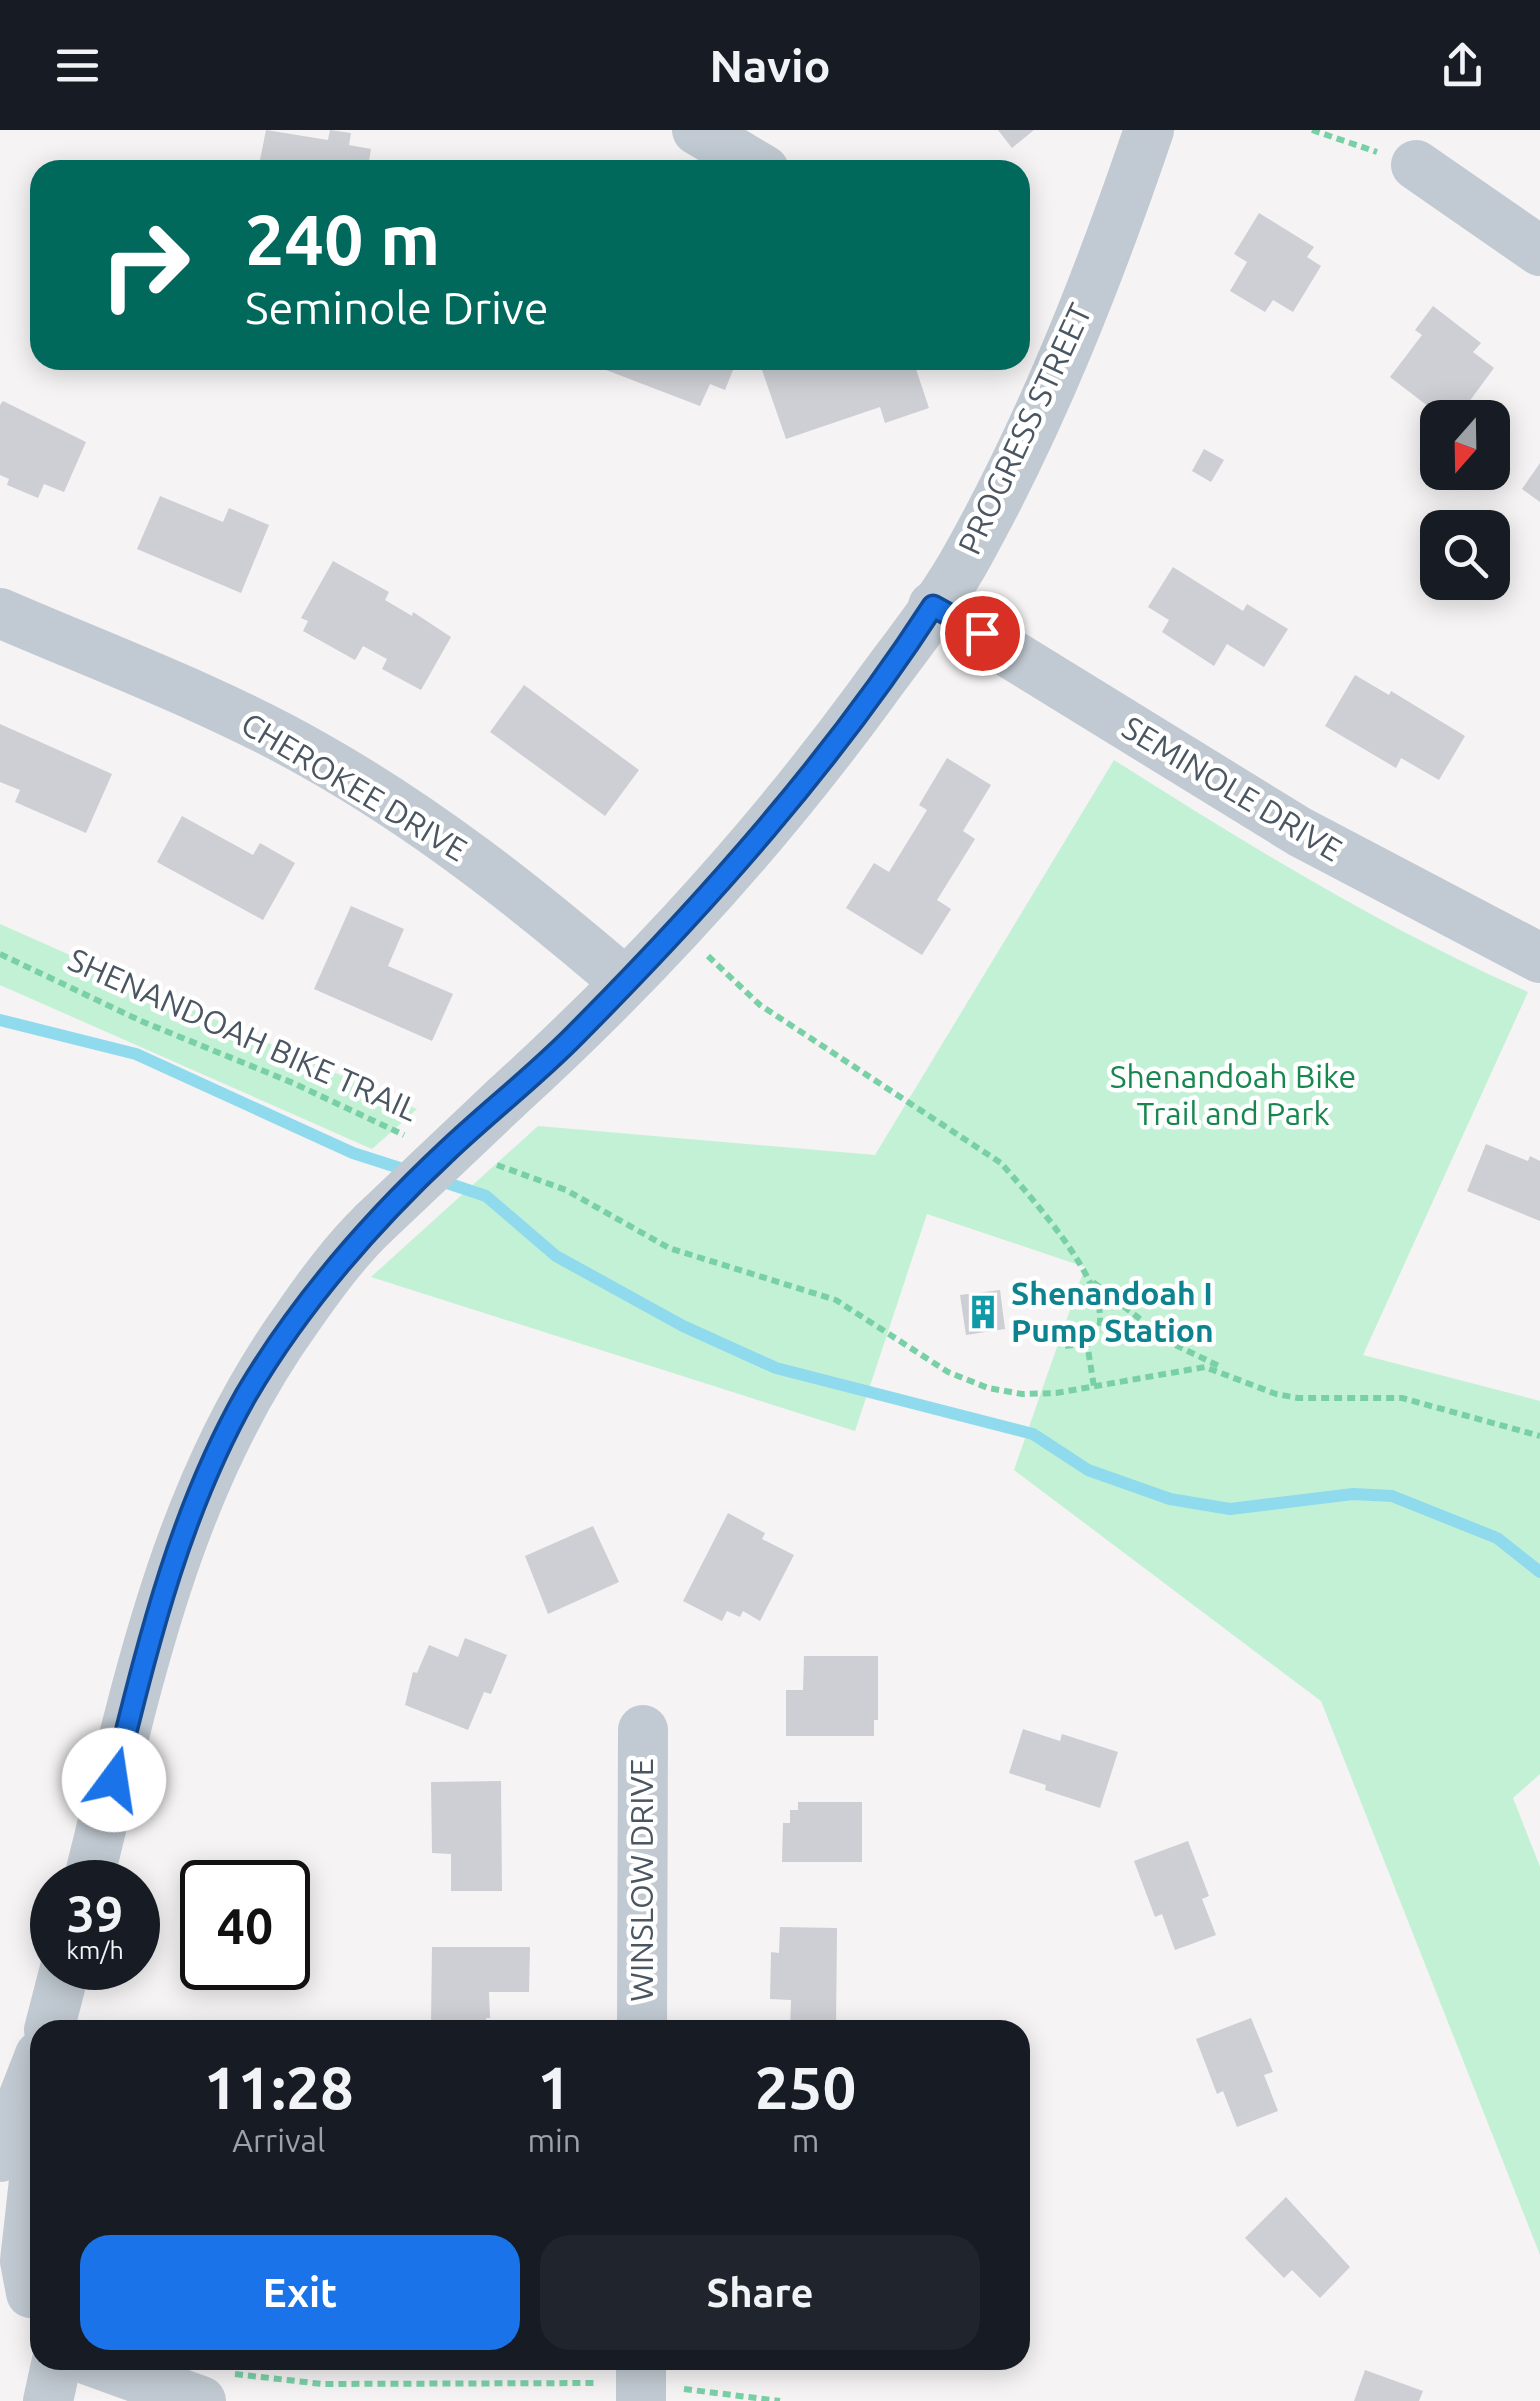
<!DOCTYPE html>
<html lang="en">
<head>
<meta charset="utf-8">
<style>
	body { margin:0; font-family:Ubuntu,sans-serif; background:#20242c; color:#f1f3f6; height:100vh; display:flex; flex-direction:column; font-size:38px; white-space:nowrap }
	* { box-sizing:border-box; margin:0 }
	p { font-size:32px; color:#9ea1a6 }
	.icon { flex:none; width:55px; height:55px; fill:none; stroke:currentColor; stroke-width:2; stroke-linecap:round; stroke-linejoin:round }
	.map { position:relative; flex:1; overflow:hidden }
	.panel { position:absolute; left:30px; top:1890px; width:1000px; height:350px; display:flex; flex-direction:column; background:#171b24; border-radius:30px; box-shadow:0 5px 25px #0003 }
	.panel>* { flex:none }
	.guide { position:absolute; left:30px; top:30px; width:1000px; height:210px; border-radius:30px; box-shadow:0 5px 25px #0003; background:#00695c; color:#fff; overflow:hidden }
	.needle { width:65px; rotate:200deg }
	.fabs { position:absolute; left:1420px; top:270px; display:grid; gap:20px }
	.fabs a { display:grid; place-items:center; width:90px; height:90px; border-radius:20px; background:#171b24; box-shadow:0 5px 25px #0003; font-size:50px }
	.speed { position:absolute; left:30px; top:1730px; display:flex; gap:20px; font-size:50px; font-weight:700; text-align:center }
	.speed>* { display:grid; place-content:center; width:130px; height:130px; border-radius:50%; background:#171b24; box-shadow:0 5px 25px #0003; line-height:1 }
	.speed small { font-size:25px; font-weight:400 }
	.speed .limit { border:5px solid #111; border-radius:15px; background:#fff; color:#111 }
	.pin { position:absolute; display:grid; place-items:center; width:85px; height:85px; color:#fff; margin:-42px; border:5px solid #fff; border-radius:50%; box-shadow:0 2px 10px #0007 }
	.me { position:absolute; width:110px; margin:-55px; rotate:14deg; stroke-linejoin:round; filter:drop-shadow(0 0 8px #0008) }
	.turn { display:flex; align-items:center; gap:35px; height:210px; padding:0 50px; font-size:45px }
	.turn .icon { width:130px; height:130px; stroke-width:2.5 }
	.turn b { display:block; font-size:70px; line-height:85px }
	.eta { display:flex; justify-content:space-evenly; align-items:center; height:170px; text-align:center }
	.eta b { font-size:60px; font-weight:700; line-height:70px }
	.primary-button { display:flex; gap:20px; margin-top:auto; padding:20px 50px }
	.primary-button a { flex:1; height:115px; border-radius:30px; background:#1a73e8; color:#fff; font-size:40px; font-weight:700; line-height:115px; text-align:center }
	.primary-button a+a { background:#20242c; color:#f1f3f6 }
	header { display:flex; justify-content:space-between; align-items:center; height:130px; padding:0 50px; background:#171b24; font-size:45px; font-weight:700 }
	.map>svg:first-child { display:block }
	.green { fill:#c3f1d5 }
	.lines { fill:none; stroke-linecap:round; stroke-linejoin:round }
	.stream { stroke:#90daee; stroke-width:12 }
	.building { fill:#cdcfd5 }
	.path { stroke:#7ad0a6; stroke-width:6; stroke-dasharray:8 5; stroke-linecap:butt }
	.minor { stroke:#c1cad2; stroke-width:50 }
	.minor-bridge { stroke:#c1cad2; stroke-width:50 }
	.route-casing { stroke:#114b97; stroke-width:25 }
	.route { stroke:#1a73e8; stroke-width:18 }
	.labels { text-anchor:middle; stroke-width:9; stroke-linejoin:round; paint-order:stroke }
	.street-label { font-size:32px; fill:#4a5661; stroke:#fff }
	.park-label { font-size:32px; fill:#17864f; stroke:#fff }
	.culture-label { font-size:32px; font-weight:bold; fill:#0d838f; stroke:#fff; text-anchor:start }
</style>
</head>
<body>
<header><svg class="icon" aria-label="menu" viewBox="0 0 24 24"><path d="M4 6h16M4 12h16M4 18h16"/></svg>Navio<svg class="icon" aria-label="share" viewBox="0 0 24 24"><path d="M12 15V3M7 8l5-5 5 5M5 13v7h14v-7"/></svg></header>
<div class="map">
<svg width="1540" height="2271" viewBox="0 0 1540 2271">
	<rect width="100%" height="100%" fill="#f5f3f3"/>
	<g class="green">
		<path d="M1114 630C1248 715 1383 798 1528 862L1363 1225 1540 1271V1644L1513 1668 1540 1737V2125L1321 1571 1014 1340 1085 1137 927 1084 855 1301 371 1147 538 996 875 1025Z"/>
		<path d="M0 794 417 979 372 1019 0 855Z"/>
	</g>
	<g class="lines">
		<g class="stream">
			<path d="M0 890 136 924 353 1023 409 1041"/>
			<path d="M438 1050 486 1066 556 1126 683 1196 776 1238 1033 1304 1088 1340 1170 1369 1230 1379 1353 1364 1392 1366 1497 1408 1540 1442"/>
		</g>
	</g>
	<g class="building">
		<path d="M266 0 328 10 330 0 351 3 349 15 371 19 369 31 384 34 383 40H258Z"/>
		<path d="M998 0H1034L1012 18Z"/>
		<path d="M448 32 498 34V40H448Z"/>
		<path d="M1259 83 1314 117 1307 127 1321 136 1293 182 1273 170 1265 182 1230 161 1247 132 1234 124Z"/>
		<path d="M1433 176 1481 213 1473 222 1494 238 1457 288H1438V294L1427 287 1433 280 1390 247 1422 205 1415 200Z"/>
		<path d="M580 230H737L725 260 710 254 700 276Z"/>
		<path d="M782 230H913L929 278 885 293 880 277 786 309 761 237Z"/>
		<path d="M3 271 86 312 64 362 44 354 38 368 7 355 9 349 0 345V275Z"/>
		<path d="M1204 319 1224 330 1211 352 1192 341Z"/>
		<path d="M1540 333V372L1522 359Z"/>
		<path d="M160 366 223 392 229 378 269 395 241 463 137 419Z"/>
		<path d="M333 431 389 462 385 470 412 486 413 482 451 507 421 560 382 539 387 529 363 516 355 530 303 501 308 491 301 488Z"/>
		<path d="M1173 437 1243 481 1247 474 1288 499 1264 537 1227 514 1214 536 1162 502 1169 490 1148 477Z"/>
		<path d="M1355 545 1389 565 1391 561 1465 606 1439 650 1401 628 1396 638 1325 596Z"/>
		<path d="M524 555 639 640 605 686 490 602Z"/>
		<path d="M0 594 112 644 86 703 15 672 20 660 0 652Z"/>
		<path d="M947 628 991 655 963 701 975 709 937 770 951 779 922 825 846 778 874 733 889 742 927 680 919 675Z"/>
		<path d="M182 686 253 725 260 713 295 733 263 790 157 732Z"/>
		<path d="M351 776 404 799 388 836 453 864 432 911 314 859Z"/>
		<path d="M1486 1014 1528 1031 1530 1026 1540 1031V1091L1467 1061Z"/>
		<path d="M1000 1160 1005 1199 966 1205 960 1165Z"/>
		<path d="M728 1383 765 1403 762 1409 794 1425 760 1491 743 1481 740 1487 727 1481 722 1491 683 1471Z"/>
		<path d="M593 1396 619 1452 548 1484 525 1426Z"/>
		<path d="M465 1508 507 1525 491 1564 484 1562 468 1600 405 1575 413 1542 417 1543 429 1515 458 1527Z"/>
		<path d="M804 1526H878V1590H874V1606H786V1560H803Z"/>
		<path d="M1023 1599 1060 1611 1062 1604 1118 1622 1100 1678 1045 1660 1046 1655 1009 1643Z"/>
		<path d="M501 1651 502 1761H451V1724L432 1723 431 1652Z"/>
		<path d="M798 1672H862V1732H782L783 1693H790V1680H798Z"/>
		<path d="M1188 1711 1209 1766 1202 1769 1216 1805 1175 1820 1162 1784 1155 1787 1134 1731Z"/>
		<path d="M780 1797 837 1798 836 1900H790L791 1870 770 1869 771 1822 779 1823Z"/>
		<path d="M432 1817H530L529 1862H489L490 1888H486L487 1894 431 1893Z"/>
		<path d="M1251 1888 1273 1942 1264 1945 1278 1981 1237 1997 1223 1961 1217 1964 1196 1909Z"/>
		<path d="M1286 2067 1350 2137 1320 2168 1292 2140 1284 2148 1245 2108Z"/>
		<path d="M1365 2240 1423 2261 1419 2271H1354Z"/>
	</g>
	<g class="lines">
		<g class="path">
			<path d="M1312 0 1377 22"/>
			<path d="M1020 185 1029 190"/>
			<path d="M0 824 141 891 293 953 404 1005"/>
			<path d="M708 826 760 875 1001 1033C1026 1062 1138 1182 1087 1213L1094 1257"/>
			<path d="M497 1035 566 1060 669 1118 836 1170 948 1242 988 1258 1022 1264 1056 1263 1205 1237 1276 1264 1298 1268H1402L1540 1306"/>
			<path d="M1093 1152 1169 1212 1219 1236"/>
			<path d="M1065 1216 1087 1213"/>
			<path d="M235 2244 322 2254 597 2253"/>
			<path d="M684 2259 780 2271"/>
		</g>
		<g class="minor">
			<path d="M697 0 764 40"/>
			<path d="M1416 35 1540 121"/>
			<path d="M933 476 1300 702 1540 828"/>
			<path d="M0 483C104 528 213 568 312 624 426 688 526 767 625 852"/>
			<path d="M506 968C640 846 763 712 870 566 903 520 942 473 969 423 1043 290 1100 144 1149 0"/>
			<path d="M88 1752C138 1553 175 1358 298 1187 321 1154 345 1121 374 1093"/>
			<path d="M49 1900 65 1838"/>
			<path d="M642 1900 643 1600"/>
			<path d="M0 2027 40 1925"/>
			<path d="M31 2163 25 2131 40 1997"/>
			<path d="M88 2230 201 2271"/>
			<path d="M48 2271 57 2230"/>
			<path d="M641 2271V2230"/>
		</g>
		<path class="minor-bridge" d="M374 1093 506 968"/>
	</g>
	<g class="lines">
		<g class="route-casing">
			<path id="route" d="M114 1650C147 1518 178 1385 246 1265 300 1173 369 1094 447 1021 489 981 535 946 576 904 707 772 832 632 933 476L982 503"/>
		</g>
		<use href="#route" class="route"/>
	</g>
	<defs>
		<g id="building-bare" transform="scale(2.7)"><path d="M-4-6H4V6H1V3H-1V6H-4ZM-2.5-4.3h1.7v1.8h-1.7ZM.8-4.3h1.7v1.8H.8ZM-2.5-1h1.7V.8h-1.7ZM.8-1h1.7V.8H.8Z" fill="#0f9aa8" stroke="#fff" stroke-width="2.5" paint-order="stroke"/></g>
	</defs>
	<g fill-rule="evenodd">
		<use href="#building-bare" x="983" y="1182"/>
	</g>
	<g class="labels">
		<g class="street-label">
			<text transform="translate(1025 299) rotate(-65)" y="11">PROGRESS STREET</text>
			<text transform="translate(354 657) rotate(31)" y="11">CHEROKEE DRIVE</text>
			<text transform="translate(1232 659) rotate(31)" y="11">SEMINOLE DRIVE</text>
			<text transform="translate(243 905) rotate(24)" y="11">SHENANDOAH BIKE TRAIL</text>
			<text transform="translate(642 1750) rotate(-90)" y="11">WINSLOW DRIVE</text>
		</g>
		<g class="park-label">
			<text x="1233" y="958">Shenandoah Bike<tspan x="1233" dy="37">Trail and Park</tspan></text>
		</g>
		<g class="culture-label">
			<text x="1011" y="1175">Shenandoah I<tspan x="1011" dy="37">Pump Station</tspan></text>
		</g>
	</g>
</svg>
<div class="fabs">
<a><svg class="needle" viewBox="-14 -14 28 28"><path d="M0-13l5 13h-10z" fill="#e53935"/><path d="M0 13l5-13h-10z" fill="#9ea1a6"/></svg></a>
<a><svg class="icon" aria-label="search" viewBox="0 0 24 24"><circle cx="10" cy="10" r="6"/><path d="M15 15l6 6"/></svg></a>
</div>
<div class="speed"><div>39<small>km/h</small></div><div class="limit">40</div></div>
<div class="pin" style="left:982px;top:503px;background:#d93025"><svg class="icon" aria-label="arrive" viewBox="0 0 24 24"><path d="M6 21V4h12l-3 4 3 4H6"/></svg></div>
<svg class="me" style="left:114px;top:1650px" viewBox="-20 -20 40 40"><circle r="19" fill="#fff"/><path d="M0-13L10 11 0 6-10 11z" fill="#1a73e8"/></svg>
<div class="guide">
<div class="turn"><svg class="icon" aria-label="right" viewBox="0 0 24 24"><path d="M7 20v-9h11M14 6l5 5-5 5"/></svg><div><b>240 m</b>Seminole Drive</div></div>
</div>
<section class="panel">
<div class="eta">
<div><b>11:28</b><p>Arrival</p></div>
<div><b>1</b><p>min</p></div>
<div><b>250</b><p>m</p></div>
</div>
<div class="primary-button"><a>Exit</a><a>Share</a></div>
</section>
</div>
</body>
</html>
